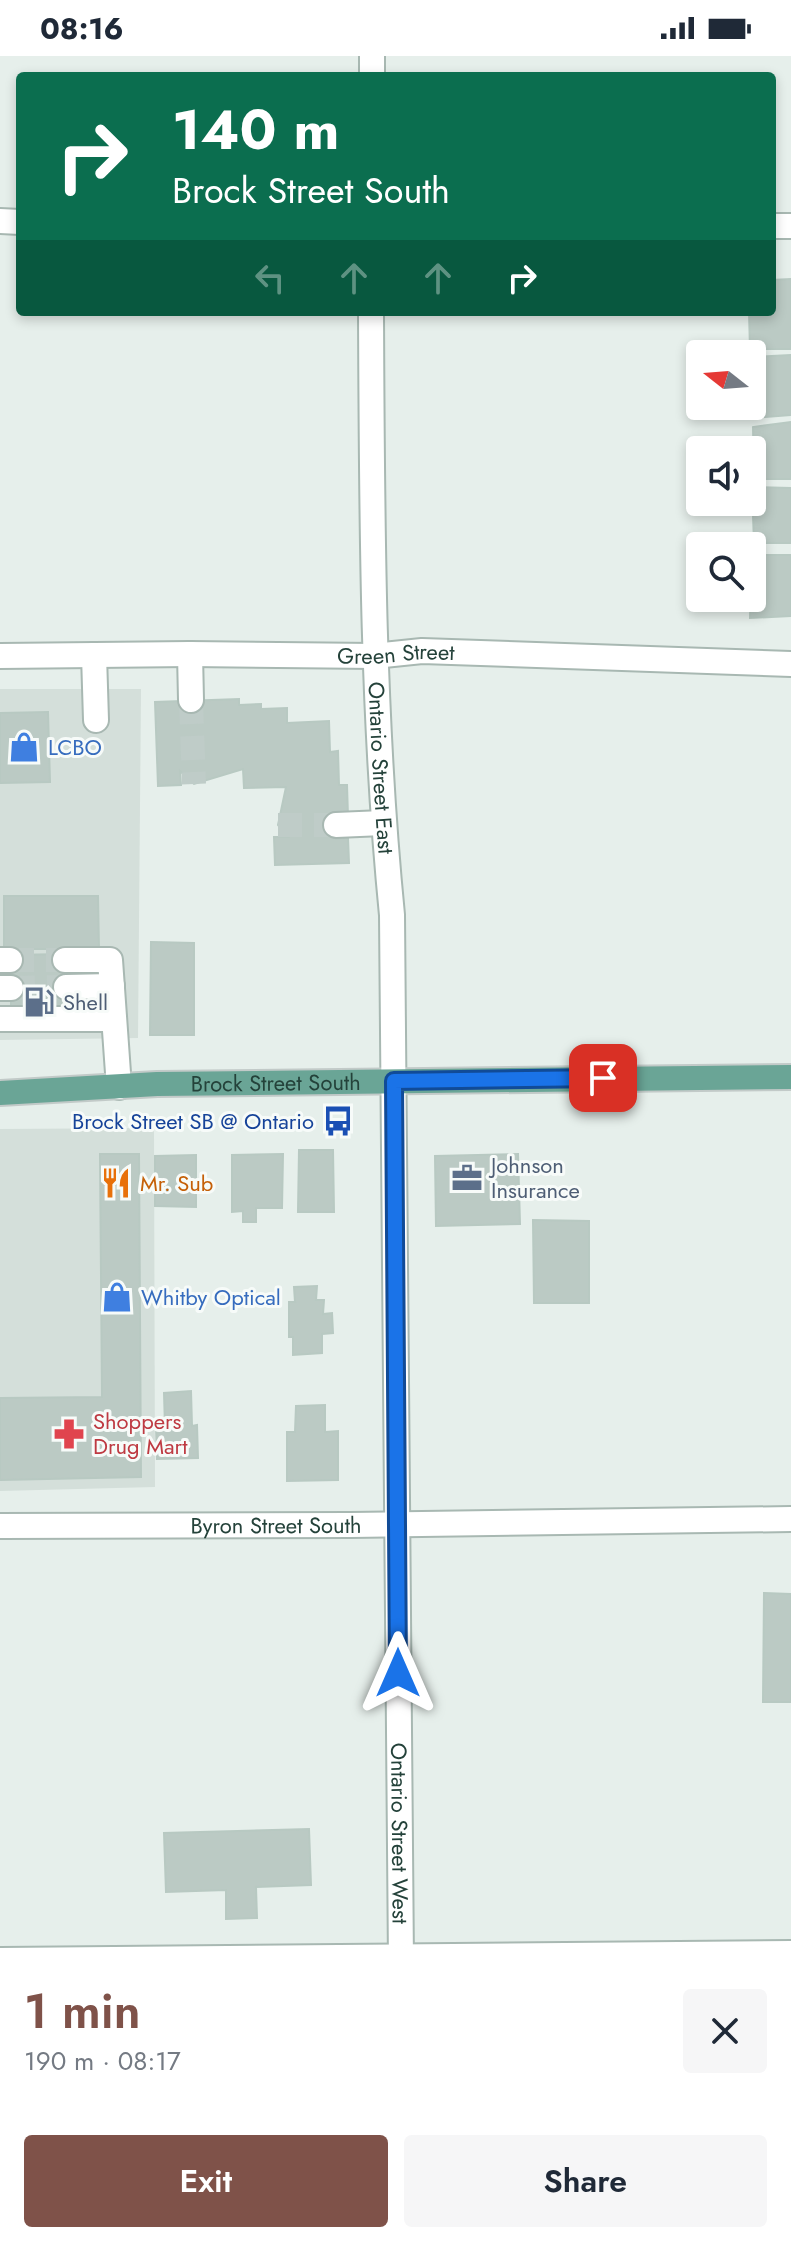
<!DOCTYPE html>
<html lang="en">
<head>
<meta charset="utf-8">
<style>
	body { margin:0; font-family:Jost,sans-serif; background:#f6f6f7; color:#1f2937; height:100vh; display:flex; flex-direction:column; font-size:30px; white-space:nowrap }
	* { box-sizing:border-box; margin:0 }
	p { font-size:26px; color:#747a83 }
	.icon { flex:none; width:44px; height:44px; fill:none; stroke:currentColor; stroke-width:2; stroke-linecap:round; stroke-linejoin:round }
	.map { position:relative; height:1907px; overflow:hidden }
	.panel { display:flex; flex-direction:column; background:#fff; flex:1 }
	.panel>* { flex:none }
	.banner { position:absolute; left:16px; top:16px; width:760px; height:244px; border-radius:8px; box-shadow:0 4px 12px #0003; background:#0b6e4f; color:#fff; overflow:hidden }
	.needle { width:52px; rotate:287deg }
	.fabs { position:absolute; left:686px; top:284px; display:grid; gap:16px }
	.fabs a { display:grid; place-items:center; width:80px; height:80px; border-radius:8px; background:#fff; box-shadow:0 4px 12px #0003; font-size:40px }
	.pin { position:absolute; display:grid; place-items:center; width:68px; height:68px; color:#fff; margin:-34px; border-radius:16px; box-shadow:0 4px 12px #0006 }
	.me { position:absolute; width:88px; margin:-44px; rotate:0deg; stroke-linejoin:round; filter:drop-shadow(0 0 6px #0008) }
	.turn { display:flex; align-items:center; gap:28px; height:168px; padding:0 24px; font-size:36px }
	.turn .icon { width:104px; height:104px; stroke-width:2.5 }
	.turn b { display:block; font-size:56px; line-height:68px }
	.lanes { display:flex; align-items:center; height:76px; padding:0 24px; background:#0003; justify-content:center; gap:40px; direction:ltr }
	.lanes .off { opacity:.35 }
	.round { display:grid; place-items:center; flex:none; width:84px; height:84px; border-radius:8px; background:#f6f6f7 }
	.headline { display:flex; align-items:center; justify-content:space-between; height:136px; padding:0 24px }
	h1 { font-size:48px; font-weight:600; line-height:60px; color:#7f5249 }
	.button { display:flex; gap:16px; margin-top:auto; padding:16px 24px }
	.button a { flex:1; height:92px; border-radius:8px; background:#7f5249; color:#fff; font-size:32px; font-weight:600; line-height:92px; text-align:center }
	.button a+a { background:#f6f6f7; color:#1f2937 }
	.status { display:flex; justify-content:space-between; align-items:center; height:56px; padding:0 40px; background:#fff; direction:ltr }
	.status svg { height:22px; fill:currentColor }
	.map>svg:first-child { display:block }
	.built { fill:#d4dfda }
	.building { fill:#bbcac4; stroke:#b8c9c2; stroke-width:2 }
	.lines { fill:none; stroke-linecap:round; stroke-linejoin:round }
	.minor-tunnel { stroke:#bfccc8; stroke-width:24; stroke-dasharray:24 12; stroke-linecap:butt }
	.minor-casing { stroke:#a8b8b2; stroke-width:28 }
	.major-casing { stroke:#c2cac8; stroke-width:28 }
	.minor { stroke:#fff; stroke-width:24 }
	.major { stroke:#6aa596; stroke-width:24 }
	.route-casing { stroke:#114b97; stroke-width:20 }
	.route { stroke:#1a73e8; stroke-width:14 }
	.labels { text-anchor:middle; stroke-width:6; stroke-linejoin:round; paint-order:stroke }
	.street-label { font-size:22px; fill:#24423a; stroke:#f7fbf9 }
	.shop-label { font-size:22px; fill:#366cbe; stroke:#f7fbf9; text-anchor:start }
	.service-label { font-size:22px; fill:#4e5e75; stroke:#f7fbf9; text-anchor:start }
	.transit-label { font-size:22px; fill:#164399; stroke:#f7fbf9; text-anchor:end }
	.food-label { font-size:22px; fill:#c56008; stroke:#f7fbf9; text-anchor:start }
	.health-label { font-size:22px; fill:#be3a42; stroke:#f7fbf9; text-anchor:start }
</style>
</head>
<body>
<div class="status"><b>08:16</b><svg viewBox="0 0 49 12"><path d="M0 12V9h3v3zM5 12V6h3v6zM10 12V3h3v9zM15 12V0h3v12zM26 1h20v11H26zM47 4h2v5h-2z"/></svg></div>
<div class="map">
<svg width="791" height="1907" viewBox="0 0 791 1907">
	<rect width="100%" height="100%" fill="#e6efeb"/>
	<g class="built">
		<path d="M0 633H141L138 982 0 984Z"/>
		<path d="M154 1072 155 1431 0 1435V1073Z"/>
	</g>
	<g class="building">
		<path d="M791 223V293H750L749 256H772V224Z"/>
		<path d="M791 299V359L753 362 752 301Z"/>
		<path d="M791 366V423H754L753 371Z"/>
		<path d="M752 431 791 432V487H754Z"/>
		<path d="M752 499H791V560L750 562Z"/>
		<path d="M239 643V649L261 648V653L287 652V667L329 665 330 696 338 695 339 729H347L348 761H336V783L348 782 349 807 275 809 274 781H288L278 769 286 731 244 732 243 713 194 728 180 715 181 729 158 730 155 646Z"/>
		<path d="M48 656 50 726 0 727V657Z"/>
		<path d="M4 840H98L99 893H4Z"/>
		<path d="M151 886 194 887V979H150Z"/>
		<path d="M65 898 66 954 11 955V899Z"/>
		<path d="M299 1094H333L334 1156H298Z"/>
		<path d="M100 1098H139L141 1421 0 1424V1342L102 1341Z"/>
		<path d="M283 1098 282 1152H256V1166H243V1155L232 1156V1099Z"/>
		<path d="M518 1098 520 1168 436 1170 435 1100Z"/>
		<path d="M196 1099V1151L155 1150V1100Z"/>
		<path d="M533 1164 589 1165V1247H534Z"/>
		<path d="M317 1230 316 1244H324L323 1258 332 1257 333 1277 322 1278V1297L293 1299V1281H289V1246H295L294 1231Z"/>
		<path d="M191 1335 192 1370 197 1369 198 1402 157 1403 156 1371H165L164 1337Z"/>
		<path d="M325 1349V1376L338 1375V1424L287 1425V1376H295L296 1350Z"/>
		<path d="M764 1537 791 1538V1646H763Z"/>
		<path d="M309 1773 311 1829 256 1831 257 1862 226 1863V1834L166 1836 164 1777Z"/>
	</g>
	<g class="lines">
		<g class="minor-tunnel">
			<path d="M191 644 194 728"/>
			<path d="M278 769H336"/>
			<path d="M10 904H65"/>
			<path d="M11 932 66 931"/>
		</g>
		<g class="minor-casing">
			<g id="minor">
				<path d="M372 20V0"/>
				<path d="M0 165 20 166"/>
				<path d="M772 170H791"/>
				<path id="s1" d="M371 256C372 459 372 657 392 859L401 1907"/>
				<path d="M190 598 191 644"/>
				<path d="M94 599 96 664"/>
				<path id="s2" d="M0 600 190 598 374 600 422 595 791 608"/>
				<path d="M336 769 383 767"/>
				<path d="M0 904H10"/>
				<path d="M65 904H110L119 1031"/>
				<path d="M66 931 112 930"/>
				<path d="M0 932H11"/>
				<path d="M0 963H114"/>
				<path id="s3" d="M0 1470 351 1469 791 1463"/>
				<path d="M0 1904 791 1897"/>
			</g>
		</g>
		<g class="major-casing">
			<g id="major">
				<path id="s4" d="M0 1037 157 1028 791 1021"/>
			</g>
		</g>
		<use href="#minor" class="minor"/>
		<use href="#major" class="major"/>
	</g>
	<g class="lines">
		<g class="route-casing">
			<path id="route" d="M398 1617 394 1025 603 1022"/>
		</g>
		<use href="#route" class="route"/>
	</g>
	<defs>
		<g id="shop-bare" transform="scale(2.4)"><path d="M-5-2.5h2.3a2.7 3.5 0 0 1 5.4 0H5L5.5 6h-11ZM-1.5-2.5h3a1.5 2.3 0 0 0-3 0Z" fill="#3f7fe0" stroke="#f7fbf9" stroke-width="2.5" paint-order="stroke"/></g>
		<g id="fuel-bare" transform="scale(2.4)"><path d="M-5.5-6h7V0h2V4h1.3V-2.5L3-4.5l.8-.8L6-3V5H2.5V1h-1V6h-7ZM-4.2-4.7v3.2H.2V-4.7Z" fill="#5c6f8a" stroke="#f7fbf9" stroke-width="2.5" paint-order="stroke"/></g>
		<g id="bus-bare" transform="scale(2.4)"><path d="M-5-6H5V4H4V6H2V4H-2V6H-4V4H-5ZM-3.5-4V0h7V-4ZM-3.5 1.2v1.5H-2V1.2ZM2 1.2v1.5H3.5V1.2Z" fill="#1a4fb4" stroke="#f7fbf9" stroke-width="2.5" paint-order="stroke"/></g>
		<g id="office-bare" transform="scale(2.4)"><path d="M-6-3h4V-5.5h4V-3h4V5H-6ZM-1-4.5V-3h2v-1.5ZM-6 0V1H6V0Z" fill="#5c6f8a" stroke="#f7fbf9" stroke-width="2.5" paint-order="stroke"/></g>
		<g id="restaurant-bare" transform="scale(2.4)"><path d="M-5-6h1v4h1v-4h1v4h1v-4h1v5L-1.5 .5V6h-2V.5L-5-1ZM5-6V6H3V1.5H1.5Q1.5-4 5-6Z" fill="#e8710a" stroke="#f7fbf9" stroke-width="2.5" paint-order="stroke"/></g>
		<g id="pharmacy-bare" transform="scale(2.4)"><path d="M-2-6h4v4h4v4h-4v4h-4v-4h-4v-4h4Z" fill="#e0444e" stroke="#f7fbf9" stroke-width="2.5" paint-order="stroke"/></g>
	</defs>
	<g fill-rule="evenodd">
		<use href="#shop-bare" x="24" y="691"/>
		<use href="#fuel-bare" x="39" y="946"/>
		<use href="#bus-bare" x="338" y="1065"/>
		<use href="#office-bare" x="467" y="1122"/>
		<use href="#restaurant-bare" x="116" y="1127"/>
		<use href="#shop-bare" x="117" y="1241"/>
		<use href="#pharmacy-bare" x="69" y="1378"/>
	</g>
	<g class="labels">
		<g class="street-label">
			<text dy="8" stroke="none"><textPath href="#s2" startOffset="396">Green Street</textPath></text>
			<text dy="8" stroke="none"><textPath href="#s1" startOffset="456">Ontario Street East</textPath></text>
			<text dy="8" stroke="none"><textPath href="#s4" startOffset="276">Brock Street South</textPath></text>
			<text dy="8" stroke="none"><textPath href="#s3" startOffset="276">Byron Street South</textPath></text>
			<text dy="8" stroke="none"><textPath href="#s1" startOffset="1522">Ontario Street West</textPath></text>
		</g>
		<g class="shop-label">
			<text x="48" y="699">LCBO</text>
			<text x="141" y="1249">Whitby Optical</text>
		</g>
		<g class="service-label">
			<text x="63" y="954">Shell</text>
			<text x="491" y="1117">Johnson<tspan x="491" dy="25">Insurance</tspan></text>
		</g>
		<g class="transit-label">
			<text x="314" y="1073">Brock Street SB @ Ontario</text>
		</g>
		<g class="food-label">
			<text x="140" y="1135">Mr. Sub</text>
		</g>
		<g class="health-label">
			<text x="93" y="1373">Shoppers<tspan x="93" dy="25">Drug Mart</tspan></text>
		</g>
	</g>
</svg>
<div class="fabs">
<a><svg class="needle" viewBox="-14 -14 28 28"><path d="M0-13l5 13h-10z" fill="#e53935"/><path d="M0 13l5-13h-10z" fill="#747a83"/></svg></a>
<a><svg class="icon" aria-label="sound" viewBox="0 0 24 24"><path d="M4 9h4l5-4v14l-5-4H4zM17 9q2 3 0 6"/></svg></a>
<a><svg class="icon" aria-label="search" viewBox="0 0 24 24"><circle cx="10" cy="10" r="6"/><path d="M15 15l6 6"/></svg></a>
</div>
<div class="pin" style="left:603px;top:1022px;background:#d93025"><svg class="icon" aria-label="arrive" viewBox="0 0 24 24"><path d="M6 21V4h12l-3 4 3 4H6"/></svg></div>
<svg class="me" style="left:398px;top:1617px" viewBox="-20 -20 40 40"><path d="M0-17L14 15 0 8-14 15z" fill="#1a73e8" stroke="#fff" stroke-width="4"/></svg>
<div class="banner">
<div class="turn"><svg class="icon" aria-label="right" viewBox="0 0 24 24"><path d="M7 20v-9h11M14 6l5 5-5 5"/></svg><div><b>140 m</b>Brock Street South</div></div>
<div class="lanes"><svg class="icon off" aria-label="left" viewBox="0 0 24 24"><path d="M17 20v-9H6M10 6l-5 5 5 5"/></svg><svg class="icon off" aria-label="ahead" viewBox="0 0 24 24"><path d="M12 20V5M6 11l6-6 6 6"/></svg><svg class="icon off" aria-label="ahead" viewBox="0 0 24 24"><path d="M12 20V5M6 11l6-6 6 6"/></svg><svg class="icon" aria-label="right" viewBox="0 0 24 24"><path d="M7 20v-9h11M14 6l5 5-5 5"/></svg></div>
</div>
</div>
<section class="panel">
<div class="headline"><div><h1>1 min</h1><p>190 m · 08:17</p></div><a class="round"><svg class="icon" aria-label="close" viewBox="0 0 24 24"><path d="M6 6l12 12M18 6L6 18"/></svg></a></div>
<div class="button"><a>Exit</a><a>Share</a></div>
</section>
</body>
</html>
